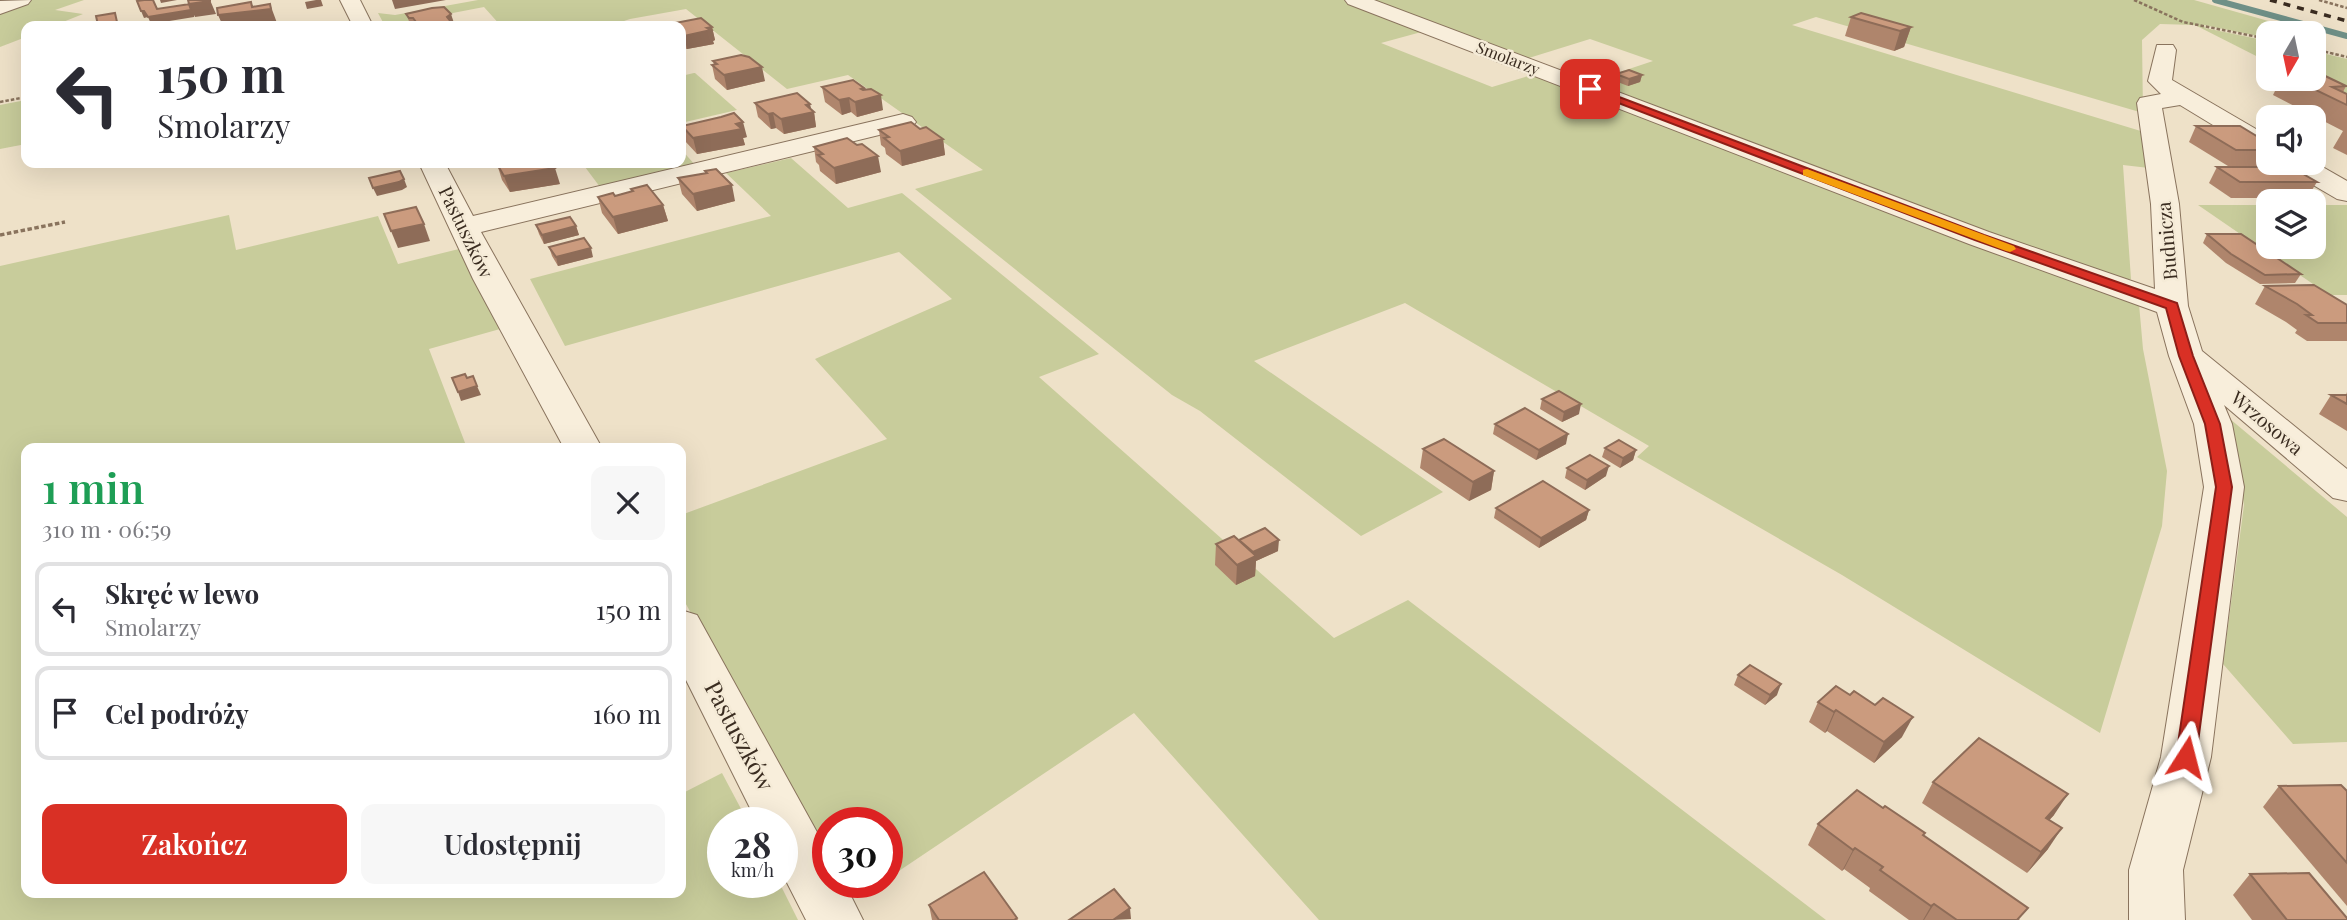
<!DOCTYPE html>
<html lang="pl">
<head>
<meta charset="utf-8">
<style>
	body { margin:0; font-family:"Playfair Display",serif; background:#f7f7f7; color:#2b2b33; height:100vh; display:flex; flex-direction:column; font-size:26px; white-space:nowrap }
	* { box-sizing:border-box; margin:0 }
	p { font-size:23px; color:#7c7c81 }
	.icon { flex:none; width:38px; height:38px; fill:none; stroke:currentColor; stroke-width:2; stroke-linecap:round; stroke-linejoin:round }
	.map { position:relative; flex:1; overflow:hidden }
	.drawer { position:absolute; left:21px; top:443px; width:665px; height:455px; display:flex; flex-direction:column; background:#fff; border-radius:14px; box-shadow:0 7px 28px #0002 }
	.drawer>* { flex:none }
	.hud { position:absolute; left:21px; top:21px; width:665px; height:147px; border-radius:14px; box-shadow:0 7px 28px #0002; background:#fff; color:#2b2b33; overflow:hidden }
	.needle { width:46px; rotate:189deg }
	.controls { position:absolute; left:2256px; top:21px; display:grid; gap:14px }
	.controls a { display:grid; place-items:center; width:70px; height:70px; border-radius:14px; background:#fff; box-shadow:0 7px 28px #0002; font-size:35px }
	.speed { position:absolute; left:707px; top:807px; display:flex; gap:14px; font-size:35px; font-weight:700; text-align:center }
	.speed>* { display:grid; place-content:center; width:91px; height:91px; border-radius:50%; background:#fff; box-shadow:0 7px 28px #0002; line-height:1 }
	.speed small { font-size:18px; font-weight:400 }
	.speed .limit { border:10px solid #d22; background:#fff; color:#111 }
	.pin { position:absolute; display:grid; place-items:center; width:60px; height:60px; color:#fff; margin:-30px; border-radius:14px; box-shadow:0 4px 10px #0006 }
	.me { position:absolute; width:77px; margin:-38px; rotate:9deg; stroke-linejoin:round; filter:drop-shadow(0 0 5px #0008) }
	.turn { display:flex; align-items:center; gap:24px; height:147px; padding:0 21px; font-size:32px }
	.turn .icon { width:91px; height:91px; stroke-width:2.5 }
	.turn b { display:block; font-size:49px; line-height:60px }
	.round { display:grid; place-items:center; flex:none; width:74px; height:74px; border-radius:14px; background:#f7f7f7 }
	.head { display:flex; align-items:center; justify-content:space-between; height:119px; padding:0 21px }
	h1 { font-size:42px; font-weight:600; line-height:52px; color:#1e9e55 }
	.primary-button { display:flex; gap:14px; margin-top:auto; padding:14px 21px }
	.primary-button a { flex:1; height:80px; border-radius:14px; background:#d93025; color:#fff; font-size:28px; font-weight:600; line-height:80px; text-align:center }
	.primary-button a+a { background:#f7f7f7; color:#2b2b33 }
	ul { padding:0; list-style:none }
	li { display:flex; align-items:center; gap:21px; height:94px; margin:0 14px 10px; padding:0 7px; border:4px solid #e1e1e2; border-radius:14px }
	li div { flex:1 }
	li b { display:block; font-size:26px }
	li em { font-style:normal }
	.map>svg:first-child { display:block }
	.green { fill:#c8cc9b }
	.lines { fill:none; stroke-linecap:round; stroke-linejoin:round }
	.stream { stroke:#6f9087; stroke-width:6 }
	.minor-casing { stroke:#89735d; stroke-width:2 }
	.path-far1 { stroke:#89735d; stroke-width:2.5; stroke-dasharray:3.5 2; stroke-linecap:butt }
	.path { stroke:#89735d; stroke-width:3.5; stroke-dasharray:4.5 2.5; stroke-linecap:butt }
	.minor { fill:#f8eedb; fill-rule:evenodd }
	.rail { stroke:#3a2c20; stroke-width:3.5; stroke-dasharray:7 7; stroke-linecap:butt }
	.wall { fill:#af856c }
	.shaded-wall { fill:#8e6c58 }
	.building { fill:#cb9b7e; stroke:#8e6c58; stroke-width:2 }
	.route { fill:#d93025; stroke:#8d1f18; stroke-width:2 }
	.slow { fill:#f59e0b }
	.labels { text-anchor:middle; stroke-width:5; stroke-linejoin:round; paint-order:stroke }
	.far-street-label { font-size:16px; fill:#3a2c20; stroke:#f5ebd7 }
	.street-label { font-size:19px; fill:#3a2c20; stroke:#f5ebd7 }
	.near-street-label { font-size:23px; fill:#3a2c20; stroke:#f5ebd7 }
</style>
</head>
<body>
<div class="map">
<svg width="2347" height="920" viewBox="0 0 2347 920">
	<rect width="100%" height="100%" fill="#eee1c8"/>
	<g class="green">
		<path d="M0 0H84L55 10 83 14 53 26H26V37L0 47Z"/>
		<path d="M478 0H1344L1425 31 1381 43 1492 87 1535 74 2139 304 2143 349 2167 471 2162 526 2100 733 1842 575 1637 457 1649 446 1405 303 1254 361 1443 492 1361 536 1200 411 1172 395 915 189 983 170 848 75 787 89 686 9 630 19 609 26H501L484 7 385 26 378 13 395 15Z"/>
		<path d="M1370 0H2194L2311 33H2268V38L2204 25 2205 28 2268 41V62L2195 25 2160 24 2142 40 2143 113 1816 17 1792 25 2144 132 2149 168 2123 165 2131 279 2107 280 1587 83 1653 61 1590 39 1522 60Z"/>
		<path d="M2314 51 2347 59V101L2314 79Z"/>
		<path d="M694 73H695L737 110 681 123V76Z"/>
		<path d="M26 100V144L0 149V105Z"/>
		<path d="M681 149 695 165 600 187 582 163H681Z"/>
		<path d="M791 158 848 208 902 193 1099 354 1039 377 1334 638 1408 600 1826 920H1319L1134 713 887 879V822H828V863L681 595V515L887 439 815 359 952 299 899 252 565 346 530 279 771 216 726 173Z"/>
		<path d="M2198 205H2268V247H2314V205H2347V295H2329Z"/>
		<path d="M229 215 236 250 378 216 398 264 463 248 500 329 429 349 467 448H26V892H681V794L722 773 748 822H723V882H779L798 920H0V266Z"/>
		<path d="M2230 419 2347 517V742L2293 744 2223 664 2244 505Z"/>
	</g>
	<g class="lines">
		<path class="stream" d="M2215 0 2347 36"/>
		<g class="minor-casing">
			<g id="minor">
				<path d="M31 0 28 4 0 14V1Z"/>
				<path d="M340 0H360L373 26H353Z"/>
				<path d="M1345 0H1374L1989 232 2155 289 2151 204 2137 103 2140 98 2161 94 2148 81 2157 45H2173L2176 50 2172 80 2268 136V155L2259 153 2180 105 2162 108 2179 204 2188 306 2202 351 2347 469V501L2333 498 2224 405 2232 424 2244 487 2211 757 2183 870 2185 920H2129V870L2161 757 2204 487 2194 424 2169 356 2157 312 1969 244 1348 4Z"/>
				<path d="M903 114 912 117 916 122 912 127 481 232 602 448H564L473 279 419 163H445L473 216Z"/>
				<path d="M2314 162 2347 181V201L2337 199 2286 169 2282 163Z"/>
				<path d="M681 610 697 615 828 852V882H844L863 920H806L782 873V822H757L681 670Z"/>
			</g>
		</g>
		<g class="path-far1">
			<path d="M2134 0 2183 22 2268 39"/>
			<path d="M2319 0 2347 8"/>
			<path d="M2314 49 2347 57"/>
			<path d="M0 102 26 97"/>
		</g>
		<path class="path" d="M0 235 65 222"/>
		<use href="#minor" class="minor"/>
		<path class="rail" d="M2270 0 2347 21"/>
	</g>
	<g class="wall">
		<path d="M406 14 455 26H411Z"/>
		<path d="M1851 17 1911 27 1904 47 1894 51 1845 36Z"/>
		<path d="M701 18 712 27 715 40 713 41 714 44 687 49 681 48V26H666L665 25Z"/>
		<path d="M713 61 765 81 727 90 715 79 712 65H714Z"/>
		<path d="M1616 74 1642 75 1640 82 1628 86 1615 81Z"/>
		<path d="M2281 79H2314L2346 86 2343 92 2347 94V155L2333 148 2343 131 2273 95Z"/>
		<path d="M822 87 864 90 883 110 857 117 851 112 842 115 825 102Z"/>
		<path d="M755 103 812 110 814 112 816 127 784 134 776 128 771 129 758 117Z"/>
		<path d="M682 126 747 137 743 138 745 145 697 154 685 141Z"/>
		<path d="M2196 126 2268 143V163H2273L2272 166H2228L2189 142Z"/>
		<path d="M920 129 943 139 945 155 902 166 886 154 885 148 881 145 879 130Z"/>
		<path d="M857 145 881 172 836 184 820 171 819 165 816 162 814 147Z"/>
		<path d="M497 164 560 184 510 192 502 180Z"/>
		<path d="M2217 167 2317 182 2307 198H2231L2209 183Z"/>
		<path d="M705 171 735 201 697 211 682 194 678 178 705 173Z"/>
		<path d="M631 189 663 205 668 221 618 234 602 213 598 197 615 196 632 192Z"/>
		<path d="M536 225 576 226 579 235 544 244 539 234Z"/>
		<path d="M2207 234 2301 274 2295 283 2260 284 2226 263 2203 243Z"/>
		<path d="M549 247 593 257 558 266 552 256Z"/>
		<path d="M2265 286 2347 305V341H2307L2295 333 2297 330 2286 322 2255 304Z"/>
		<path d="M2347 392V431L2319 414 2331 395H2346Z"/>
		<path d="M1542 399 1579 414 1562 422 1540 409Z"/>
		<path d="M1495 424 1566 444 1536 460 1493 434Z"/>
		<path d="M1605 448 1636 450 1633 460 1620 468 1602 457Z"/>
		<path d="M1423 449 1494 471 1491 490 1469 501 1420 468Z"/>
		<path d="M1567 468 1606 476 1585 490 1565 478Z"/>
		<path d="M1496 508 1589 510 1586 520 1539 548 1494 518Z"/>
		<path d="M1239 540 1278 551 1256 561 1255 576 1236 585 1215 565 1216 544Z"/>
		<path d="M1738 675 1777 695 1765 705 1734 685Z"/>
		<path d="M1818 702 1902 737 1874 763 1827 731 1825 733 1809 722Z"/>
		<path d="M1933 782 2054 815 2049 820 2048 849 2027 873 1922 803Z"/>
		<path d="M2279 786 2347 791V906L2263 807Z"/>
		<path d="M1818 824 1923 836 2020 920H1909L1869 891 1870 888 1844 869 1842 871 1808 845Z"/>
		<path d="M2250 874 2347 920H2252L2233 895Z"/>
		<path d="M929 905 1017 918 1018 920H932Z"/>
	</g>
	<g class="shaded-wall">
		<path d="M160 0H177L161 3Z"/>
		<path d="M210 0 216 14 195 17 194 15V17L151 24 148 17 189 4Z"/>
		<path d="M316 0H321L323 6 307 9 305 2Z"/>
		<path d="M392 0H446L395 9Z"/>
		<path d="M251 2 255 11 270 4 277 23 241 26H223L218 15 252 7Z"/>
		<path d="M141 11H144L148 17 144 18Z"/>
		<path d="M451 14 455 26H423L447 17Z"/>
		<path d="M712 27 715 40 713 41 714 44 687 49 684 36Z"/>
		<path d="M1911 27 1904 47 1894 51 1900 31Z"/>
		<path d="M762 67 765 81 727 90 724 75Z"/>
		<path d="M1642 75 1640 82 1628 86 1629 79Z"/>
		<path d="M864 88 866 99 881 95 883 110 857 117 855 102 861 89Z"/>
		<path d="M849 98 851 112 842 115 839 100Z"/>
		<path d="M810 104 812 112H814L816 127 784 134 781 119 806 105Z"/>
		<path d="M773 113 776 128 771 129 768 114Z"/>
		<path d="M743 122 747 137 743 138 745 145 697 154 693 138Z"/>
		<path d="M943 139 945 155 902 166 900 151Z"/>
		<path d="M878 156 881 172 836 184 834 168Z"/>
		<path d="M555 168 560 184 510 192 504 176Z"/>
		<path d="M404 179 407 187 402 190 377 196 373 188Z"/>
		<path d="M732 185 735 201 697 211 693 194Z"/>
		<path d="M663 205 668 221 618 234 613 217Z"/>
		<path d="M424 224 430 241 398 248 391 231Z"/>
		<path d="M576 226 579 235 544 244 542 235Z"/>
		<path d="M591 248 593 257 558 266 556 257Z"/>
		<path d="M477 386 481 395 461 401 458 392Z"/>
		<path d="M1581 404 1579 414 1562 422 1564 412Z"/>
		<path d="M1568 434 1566 444 1536 460 1539 450Z"/>
		<path d="M1636 450 1633 460 1620 468 1623 458Z"/>
		<path d="M1609 466 1606 476 1585 490 1587 480Z"/>
		<path d="M1494 471 1491 490 1469 501 1473 482Z"/>
		<path d="M1589 510 1586 520 1539 548 1541 538Z"/>
		<path d="M1279 540 1278 551 1256 561 1255 576 1236 585 1237 565 1251 553Z"/>
		<path d="M1781 684 1777 695 1765 705 1770 695Z"/>
		<path d="M1836 710 1827 731 1825 733 1834 712Z"/>
		<path d="M1913 717 1902 737 1874 763 1884 742Z"/>
		<path d="M2068 794 2054 815 2032 839 2046 818Z"/>
		<path d="M2062 828 2048 849 2027 873 2041 852Z"/>
		<path d="M1855 848 1844 869 1842 871 1853 850Z"/>
		<path d="M1934 904 1924 920H1923L1931 906Z"/>
		<path d="M1130 908 1131 919 1113 920Z"/>
	</g>
	<g class="building">
		<path d="M144 0H153L157 9 190 4H189L191 10 148 17 144 11H141L137 1Z"/>
		<path d="M188 0H210V1L189 4Z"/>
		<path d="M251 2 252 7 270 4 271 9 218 15 217 8Z"/>
		<path d="M444 7 451 14 447 17 451 22 419 26 413 18H409L406 14 432 8Z"/>
		<path d="M115 13 117 22 98 25 96 16Z"/>
		<path d="M1861 13 1911 27 1900 31 1851 17Z"/>
		<path d="M701 18 712 27 707 28 711 30 684 36 681 35V26H667L665 25Z"/>
		<path d="M122 23V26H99Z"/>
		<path d="M741 55 749 57 762 67 724 75 712 65 717 64 713 61Z"/>
		<path d="M1629 70 1642 75 1629 79 1616 74Z"/>
		<path d="M2319 73 2346 86 2332 87 2347 94V105L2293 79H2314V74Z"/>
		<path d="M853 80 864 88 861 89 863 90 871 89 881 95 855 102 849 98 839 100 822 87Z"/>
		<path d="M797 93 810 104 806 105 814 112 781 119 773 113 768 114 755 103Z"/>
		<path d="M734 113 743 122 736 124 742 129 693 138 682 126 721 117Z"/>
		<path d="M911 122 920 129 926 127 943 139 900 151 884 138 889 137 879 130Z"/>
		<path d="M2196 126H2240L2268 143V150H2236Z"/>
		<path d="M847 138 857 145 862 144 878 156 834 168 818 155 823 154 814 147Z"/>
		<path d="M503 163H552L555 168 504 176 497 164Z"/>
		<path d="M2217 167H2291L2317 182H2240Z"/>
		<path d="M716 169 732 185 693 194 678 178 707 173 705 171Z"/>
		<path d="M400 171 404 179 399 182 373 188 369 178Z"/>
		<path d="M647 185 663 205 613 217 598 197 613 193 615 196 633 191 631 189Z"/>
		<path d="M416 207 424 224 391 231 384 214Z"/>
		<path d="M570 217 576 226 542 235 536 225Z"/>
		<path d="M2207 234H2241L2301 274 2265 275 2231 254Z"/>
		<path d="M584 238 591 248 556 257 549 247Z"/>
		<path d="M2314 285 2347 305V323H2318L2306 315H2312L2297 304 2265 286Z"/>
		<path d="M465 374 467 378 473 376 477 386 458 392 452 378Z"/>
		<path d="M1559 391 1581 404 1564 412 1542 399Z"/>
		<path d="M2331 395H2347V404Z"/>
		<path d="M1525 408 1568 434 1539 450 1495 424Z"/>
		<path d="M1444 439 1494 471 1473 482 1423 449Z"/>
		<path d="M1619 440 1636 450 1623 458 1605 448Z"/>
		<path d="M1590 455 1609 466 1587 480 1567 468Z"/>
		<path d="M1543 481 1589 510 1541 538 1496 508Z"/>
		<path d="M1265 528 1279 540 1253 552 1239 540Z"/>
		<path d="M1234 536 1256 556 1237 565 1216 544Z"/>
		<path d="M1750 665 1781 684 1770 695 1738 675Z"/>
		<path d="M1836 686 1850 695 1854 691 1875 705 1883 698 1913 717 1884 742 1836 710 1834 712 1818 702Z"/>
		<path d="M1979 738 2068 794 2046 818 2062 828 2041 852 1933 782Z"/>
		<path d="M2341 785 2347 791V863L2279 786Z"/>
		<path d="M1857 790 1883 808 1885 806 1925 833 1923 835 2028 908 2017 920H1957L1934 904 1931 906 1880 870 1883 867 1855 848 1853 850 1818 824Z"/>
		<path d="M984 872 1017 918 1014 920H939L929 905Z"/>
		<path d="M2309 873 2347 918V920H2287L2250 874Z"/>
		<path d="M1114 889 1130 908 1113 920H1069Z"/>
	</g>
	<path class="route" d="M1590 86 1984 235 2177 303 2193 356 2220 424 2232 487 2196 757 2193 762 2186 765 2179 762 2176 757 2216 487 2205 424 2179 356 2166 308 1975 240 1587 91 1585 89Z"/>
	<path class="slow" d="M1807 169 2014 246 2016 249 2010 252 2006 251 1803 175V170Z"/>
	<g class="labels">
		<g class="far-street-label">
			<text transform="translate(1508 58) rotate(21)" y="6">Smolarzy</text>
		</g>
		<g class="street-label">
			<text transform="translate(466 232) rotate(64)" y="7">Pastuszków</text>
			<text transform="translate(2167 241) rotate(-95)" y="7">Budnicza</text>
			<text transform="translate(2267 423) rotate(40)" y="7">Wrzosowa</text>
		</g>
		<g class="near-street-label">
			<text transform="translate(739 736) rotate(62)" y="8">Pastuszków</text>
		</g>
	</g>
</svg>
<div class="controls">
<a><svg class="needle" viewBox="-14 -14 28 28"><path d="M0-13l5 13h-10z" fill="#e53935"/><path d="M0 13l5-13h-10z" fill="#7c7c81"/></svg></a>
<a><svg class="icon" aria-label="sound" viewBox="0 0 24 24"><path d="M4 9h4l5-4v14l-5-4H4zM17 9q2 3 0 6"/></svg></a>
<a><svg class="icon" aria-label="layers" viewBox="0 0 24 24"><path d="M12 4l9 5-9 5-9-5zM3 14l9 5 9-5"/></svg></a>
</div>
<div class="speed"><div>28<small>km/h</small></div><div class="limit">30</div></div>
<div class="pin" style="left:1590px;top:89px;background:#d93025"><svg class="icon" aria-label="arrive" viewBox="0 0 24 24"><path d="M6 21V4h12l-3 4 3 4H6"/></svg></div>
<svg class="me" style="left:2186px;top:757px" viewBox="-20 -20 40 40"><path d="M0-17L14 15 0 8-14 15z" fill="#d93025" stroke="#fff" stroke-width="4"/></svg>
<div class="hud">
<div class="turn"><svg class="icon" aria-label="left" viewBox="0 0 24 24"><path d="M17 20v-9H6M10 6l-5 5 5 5"/></svg><div><b>150 m</b>Smolarzy</div></div>
</div>
<section class="drawer">
<div class="head"><div><h1>1 min</h1><p>310 m · 06:59</p></div><a class="round"><svg class="icon" aria-label="close" viewBox="0 0 24 24"><path d="M6 6l12 12M18 6L6 18"/></svg></a></div>
<ul>
<li><svg class="icon" aria-label="left" viewBox="0 0 24 24"><path d="M17 20v-9H6M10 6l-5 5 5 5"/></svg><div><b>Skręć w lewo</b><p>Smolarzy</p></div><em>150 m</em></li>
<li><svg class="icon" aria-label="arrive" viewBox="0 0 24 24"><path d="M6 21V4h12l-3 4 3 4H6"/></svg><div><b>Cel podróży</b></div><em>160 m</em></li>
</ul>
<div class="primary-button"><a>Zakończ</a><a>Udostępnij</a></div>
</section>
</div>
</body>
</html>
